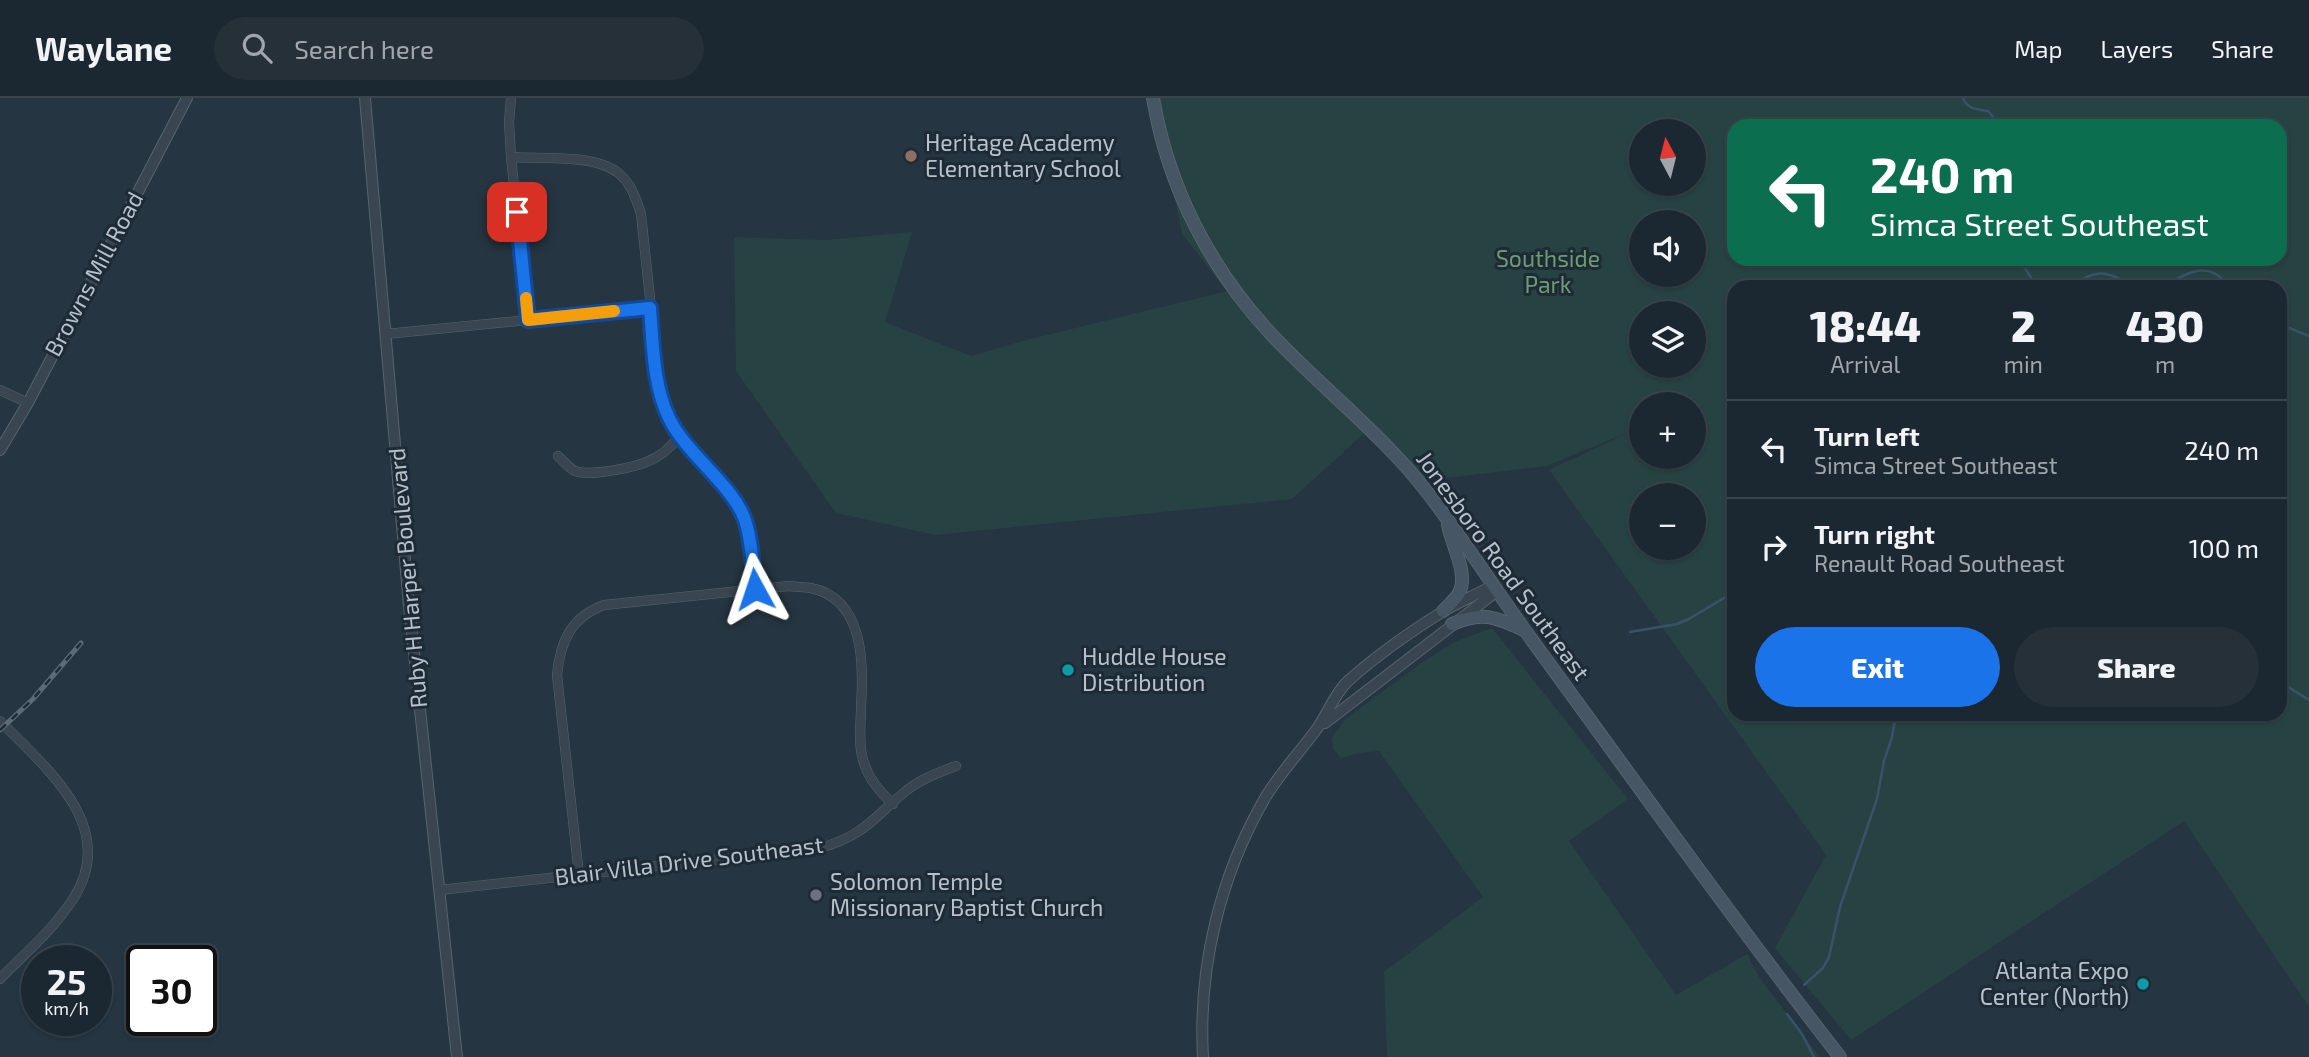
<!DOCTYPE html>
<html lang="en">
<head>
<meta charset="utf-8">
<style>
	body { margin:0; font-family:"Exo 2",sans-serif; background:#253039; color:#f1f3f6; height:100vh; display:flex; flex-direction:column; font-size:26px; white-space:nowrap }
	* { box-sizing:border-box; margin:0 }
	p { font-size:23px; color:#a0a6ab }
	.icon { flex:none; width:38px; height:38px; fill:none; stroke:currentColor; stroke-width:2; stroke-linecap:round; stroke-linejoin:round }
	.map { position:relative; flex:1; overflow:hidden }
	.drawer { position:absolute; left:1727px; top:182px; width:560px; height:441px; display:flex; flex-direction:column; background:#1c2831; border-radius:21px; box-shadow:0 2px 5px #0004,0 0 0 2px #3a444d }
	.drawer>* { flex:none }
	.hud { position:absolute; left:1727px; top:21px; width:560px; height:147px; border-radius:21px; box-shadow:0 2px 5px #0004,0 0 0 2px #3a444d; background:#0b6e4f; color:#fff; overflow:hidden }
	.needle { width:46px; rotate:353deg }
	.fabs { position:absolute; left:1629px; top:21px; display:grid; gap:14px }
	.fabs a { display:grid; place-items:center; width:77px; height:77px; border-radius:50%; background:#1c2831; box-shadow:0 2px 5px #0004,0 0 0 2px #3a444d; font-size:35px }
	.speed { position:absolute; left:21px; top:847px; display:flex; gap:14px; font-size:35px; font-weight:700; text-align:center }
	.speed>* { display:grid; place-content:center; width:91px; height:91px; border-radius:50%; background:#1c2831; box-shadow:0 2px 5px #0004,0 0 0 2px #3a444d; line-height:1 }
	.speed small { font-size:18px; font-weight:400 }
	.speed .limit { border:4px solid #111; border-radius:10px; background:#fff; color:#111 }
	.pin { position:absolute; display:grid; place-items:center; width:60px; height:60px; color:#fff; margin:-30px; border-radius:14px; box-shadow:0 4px 10px #0006 }
	.me { position:absolute; width:77px; margin:-38px; rotate:355deg; stroke-linejoin:round; filter:drop-shadow(0 0 5px #0008) }
	.turn { display:flex; align-items:center; gap:24px; height:147px; padding:0 28px; font-size:32px }
	.turn .icon { width:91px; height:91px; stroke-width:2.5 }
	.turn b { display:block; font-size:49px; line-height:60px }
	.eta { display:flex; justify-content:space-evenly; align-items:center; height:119px; text-align:center }
	.eta b { font-size:42px; font-weight:800; line-height:49px }
	.cta { display:flex; gap:14px; margin-top:auto; padding:14px 28px }
	.cta a { flex:1; height:80px; border-radius:42px; background:#1a73e8; color:#fff; font-size:28px; font-weight:800; line-height:80px; text-align:center }
	.cta a+a { background:#253039; color:#f1f3f6 }
	ul { padding:0; list-style:none }
	li { display:flex; align-items:center; gap:21px; height:98px; padding:0 28px; border-top:2px solid #3a444d }
	li div { flex:1 }
	li b { display:block; font-size:26px }
	li em { font-style:normal }
	header { display:flex; align-items:center; gap:42px; box-sizing:border-box; height:98px; padding:0 35px; background:#1c2831; border-bottom:2px solid #3a444d }
	header strong { font-size:33px }
	nav { display:flex; gap:38px; margin-inline-start:auto; font-size:24px }
	.search { width:490px; height:63px; background:#253039; display:flex; align-items:center; gap:18px; box-sizing:border-box; padding:0 24px; border-radius:38px; color:#a0a6ab; font-size:26px }
	.map>svg:first-child { display:block }
	.green { fill:#274242; fill-rule:evenodd }
	.lines { fill:none; stroke-linecap:round; stroke-linejoin:round }
	.stream { stroke:#385369; stroke-width:2.5 }
	.minor-casing { stroke:#57646e; stroke-width:10 }
	.tertiary-casing { stroke:#57646e; stroke-width:12 }
	.secondary-casing { stroke:#57646e; stroke-width:14 }
	.minor { stroke:#394651; stroke-width:9 }
	.tertiary { stroke:#394651; stroke-width:10 }
	.secondary { stroke:#475664; stroke-width:12 }
	.rail-casing { stroke:#5b6b78; stroke-width:5 }
	.rail { stroke:#1e2b36; stroke-width:2.5; stroke-dasharray:8; stroke-linecap:butt }
	.route-casing { stroke:#114b97; stroke-width:18 }
	.route { stroke:#1a73e8; stroke-width:12 }
	.slow { stroke:#f59e0b; stroke-width:12 }
	.education-dot { fill:#8d6e63; stroke:#1e2b36; stroke-width:2.5 }
	.culture-dot { fill:#0f9aa8; stroke:#1e2b36; stroke-width:2.5 }
	.worship-dot { fill:#6b7280; stroke:#1e2b36; stroke-width:2.5 }
	.labels { text-anchor:middle; stroke-width:6; stroke-linejoin:round; paint-order:stroke }
	.poi-label { font-size:23px; fill:#b6c1cb; stroke:#1e2b36; text-anchor:start }
	.park-label { font-size:23px; fill:#6c9d71; stroke:#1e2b36 }
	.street-label { font-size:23px; fill:#b6c1cb; stroke:#1e2b36 }
</style>
</head>
<body>
<header>
<strong>Waylane</strong>
<div class="search"><svg class="icon" aria-label="search" viewBox="0 0 24 24"><circle cx="10" cy="10" r="6"/><path d="M15 15l6 6"/></svg>Search here</div>
<nav><a>Map</a><a>Layers</a><a>Share</a></nav>
</header>
<div class="map">
<svg width="2309" height="959" viewBox="0 0 2309 959">
	<rect width="100%" height="100%" fill="#253541"/>
	<g class="green">
		<path d="M1155 0H2309V909L2184 723 1851 942 1775 850 1826 757 1549 372 1632 333 1546 368 1414 384 1370 330 1292 401 935 437 836 415 736 273 734 139 826 142 912 134 885 224 971 258 1022 243 1227 193 1182 136ZM1734 28H2280V161H1734ZM1642 33H1694V86H1642ZM1642 124H1694V177H1642ZM1734 189H2280V616H1734ZM1642 215H1694V268H1642ZM1642 306H1694V359H1642ZM1642 397H1694V450H1642Z"/>
		<path d="M1492 530 1628 701 1569 743 1676 897 1747 856 1759 879 1820 959H1387L1384 874 1483 799 1379 653 1359 655 1341 660 1333 651 1332 640 1345 621 1420 566 1454 544Z"/>
	</g>
	<g class="lines">
		<g class="stream">
			<path d="M1963 0C1967 11 1978 12 1988 13L1997 23V28"/>
			<path d="M2007 161 2025 170 2037 189"/>
			<path d="M2071 189C2110 158 2116 190 2152 189 2173 188 2192 165 2214 175 2220 178 2226 185 2231 189"/>
			<path d="M2280 226 2309 238"/>
			<path d="M1630 534 1677 526 1689 521 1734 494"/>
			<path d="M2280 584 2309 602"/>
			<path d="M1804 887 1823 870 1829 859 1840 809 1877 701 1884 663 1892 639 1896 616"/>
			<path d="M1787 916 1802 936 1814 959"/>
		</g>
		<g class="minor-casing">
			<g id="minor">
				<path d="M511 0 509 24 511 59 528 222"/>
				<path d="M511 59C541 61 593 56 617 74 631 84 636 101 641 116L660 294C665 310 670 326 680 339 700 366 731 389 744 421 753 442 753 468 755 491"/>
				<path d="M386 236 650 210"/>
				<path d="M0 292 28 305"/>
				<path d="M558 358C563 363 569 370 575 373 583 376 593 375 602 374 632 370 661 365 679 338"/>
				<path d="M0 623C46 670 120 729 73 801 54 831 24 856 0 881"/>
				<path d="M579 777 557 577C560 544 571 519 604 507L789 488C796 489 804 489 811 490 864 501 864 565 861 608 861 626 858 645 863 662 868 680 879 693 893 706"/>
				<path d="M440 792 821 750C866 736 873 720 907 692 921 681 939 674 956 668"/>
			</g>
		</g>
		<g class="tertiary-casing">
			<g id="tertiary">
				<path d="M365 0 409 508 457 959"/>
				<path d="M0 352 28 305 187 0"/>
				<path d="M1325 625 1497 493"/>
				<path d="M1203 959C1198 869 1220 778 1265 700 1280 675 1299 655 1316 632 1327 617 1334 596 1348 583 1376 558 1410 534 1442 514 1458 504 1477 497 1493 487"/>
			</g>
		</g>
		<g class="secondary-casing">
			<g id="secondary">
				<path d="M1153 0C1168 89 1210 171 1272 237 1322 290 1382 336 1427 394 1461 438 1491 485 1524 531 1628 674 1731 819 1840 959"/>
				<path d="M1443 513C1448 508 1455 502 1459 495 1469 476 1452 448 1448 427"/>
				<path d="M1452 526C1483 513 1495 519 1524 532"/>
			</g>
		</g>
		<use href="#minor" class="minor"/>
		<use href="#tertiary" class="tertiary"/>
		<use href="#secondary" class="secondary"/>
		<g class="rail-casing">
			<path id="rail" d="M0 632 33 601 81 545"/>
		</g>
		<use href="#rail" class="rail"/>
	</g>
	<g class="lines">
		<g class="route-casing">
			<path id="route" d="M517 114 528 222 650 210C653 246 653 287 669 320 686 356 733 387 745 422 752 444 753 469 755 491"/>
		</g>
		<use href="#route" class="route"/>
		<path class="slow" d="M526 200 528 222 614 213"/>
	</g>
	<circle class="education-dot" cx="911" cy="58" r="7"/>
	<g class="culture-dot">
		<circle cx="1068" cy="572" r="7"/>
		<circle cx="2143" cy="886" r="7"/>
	</g>
	<circle class="worship-dot" cx="816" cy="797" r="7"/>
	<g class="labels">
		<g class="poi-label">
			<text x="925" y="53">Heritage Academy<tspan x="925" dy="26">Elementary School</tspan></text>
			<text x="1082" y="567">Huddle House<tspan x="1082" dy="26">Distribution</tspan></text>
			<text x="830" y="792">Solomon Temple<tspan x="830" dy="26">Missionary Baptist Church</tspan></text>
			<text x="2129" y="881" text-anchor="end">Atlanta Expo<tspan x="2129" dy="26">Center (North)</tspan></text>
		</g>
		<g class="park-label">
			<text x="1548" y="169">Southside<tspan x="1548" dy="26">Park</tspan></text>
		</g>
		<g class="street-label">
			<text transform="translate(94 176) rotate(-62)" y="8">Browns Mill Road</text>
			<text transform="translate(1503 468) rotate(54)" y="8">Jonesboro Road Southeast</text>
			<text transform="translate(408 480) rotate(-95)" y="8">Ruby H Harper Boulevard</text>
			<text transform="translate(689 763) rotate(-7)" y="8">Blair Villa Drive Southeast</text>
		</g>
	</g>
</svg>
<div class="fabs">
<a><svg class="needle" viewBox="-14 -14 28 28"><path d="M0-13l5 13h-10z" fill="#e53935"/><path d="M0 13l5-13h-10z" fill="#a0a6ab"/></svg></a>
<a><svg class="icon" aria-label="sound" viewBox="0 0 24 24"><path d="M4 9h4l5-4v14l-5-4H4zM17 9q2 3 0 6"/></svg></a>
<a><svg class="icon" aria-label="layers" viewBox="0 0 24 24"><path d="M12 4l9 5-9 5-9-5zM3 14l9 5 9-5"/></svg></a>
<a>+</a>
<a>−</a>
</div>
<div class="speed"><div>25<small>km/h</small></div><div class="limit">30</div></div>
<div class="pin" style="left:517px;top:114px;background:#d93025"><svg class="icon" aria-label="arrive" viewBox="0 0 24 24"><path d="M6 21V4h12l-3 4 3 4H6"/></svg></div>
<svg class="me" style="left:755px;top:491px" viewBox="-20 -20 40 40"><path d="M0-17L14 15 0 8-14 15z" fill="#1a73e8" stroke="#fff" stroke-width="4"/></svg>
<div class="hud">
<div class="turn"><svg class="icon" aria-label="left" viewBox="0 0 24 24"><path d="M17 20v-9H6M10 6l-5 5 5 5"/></svg><div><b>240 m</b>Simca Street Southeast</div></div>
</div>
<section class="drawer">
<div class="eta">
<div><b>18:44</b><p>Arrival</p></div>
<div><b>2</b><p>min</p></div>
<div><b>430</b><p>m</p></div>
</div>
<ul>
<li><svg class="icon" aria-label="left" viewBox="0 0 24 24"><path d="M17 20v-9H6M10 6l-5 5 5 5"/></svg><div><b>Turn left</b><p>Simca Street Southeast</p></div><em>240 m</em></li>
<li><svg class="icon" aria-label="right" viewBox="0 0 24 24"><path d="M7 20v-9h11M14 6l5 5-5 5"/></svg><div><b>Turn right</b><p>Renault Road Southeast</p></div><em>100 m</em></li>
</ul>
<div class="cta"><a>Exit</a><a>Share</a></div>
</section>
</div>
</body>
</html>
